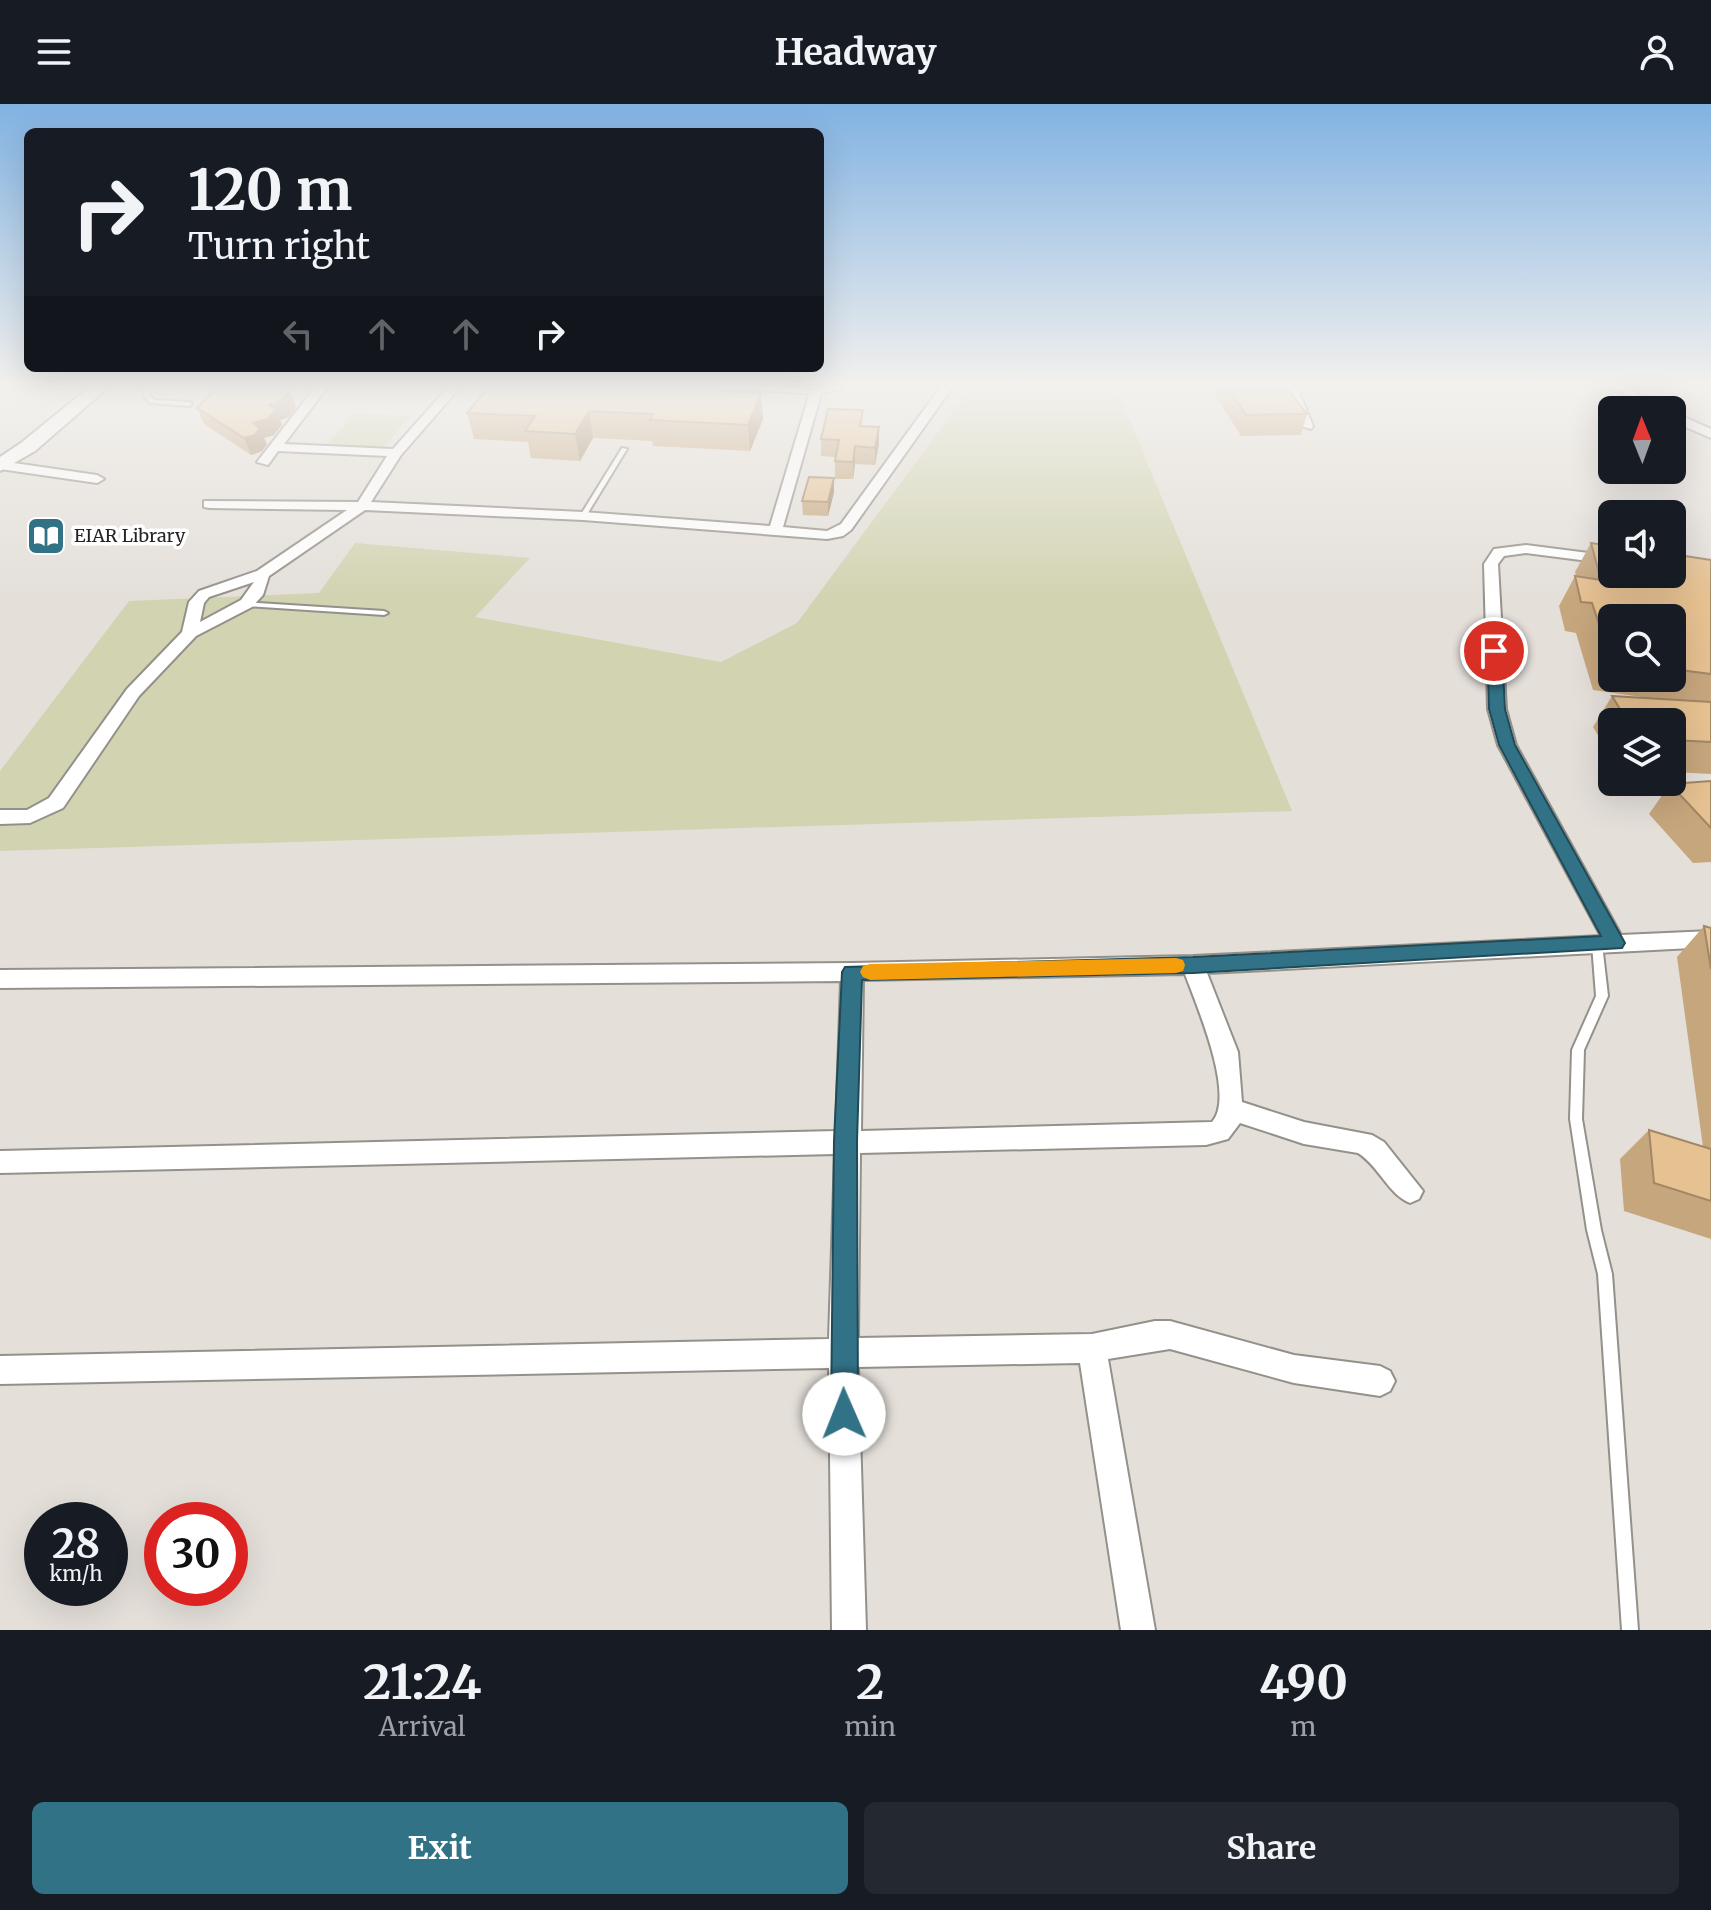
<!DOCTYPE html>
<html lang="en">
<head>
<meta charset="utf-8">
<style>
	body { margin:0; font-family:Merriweather,serif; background:#242831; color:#f1f3f6; height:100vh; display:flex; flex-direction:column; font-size:30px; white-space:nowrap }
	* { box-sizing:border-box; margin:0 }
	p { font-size:26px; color:#9ea1a6 }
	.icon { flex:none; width:44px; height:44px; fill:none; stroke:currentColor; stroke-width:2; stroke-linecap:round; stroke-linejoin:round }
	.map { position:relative; height:1526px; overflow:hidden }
	.drawer { display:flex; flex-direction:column; background:#171b24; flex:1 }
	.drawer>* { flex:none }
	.banner { position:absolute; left:24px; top:24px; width:800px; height:244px; border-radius:12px; box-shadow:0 8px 32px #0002; background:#171b24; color:#f1f3f6; overflow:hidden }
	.needle { width:52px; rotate:359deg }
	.controls { position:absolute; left:1598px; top:292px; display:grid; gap:16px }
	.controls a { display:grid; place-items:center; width:88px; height:88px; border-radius:12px; background:#171b24; box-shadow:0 8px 32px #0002; font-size:40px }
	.speed { position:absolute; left:24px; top:1398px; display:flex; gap:16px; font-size:40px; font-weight:700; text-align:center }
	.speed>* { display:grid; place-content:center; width:104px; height:104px; border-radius:50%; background:#171b24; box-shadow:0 8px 32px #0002; line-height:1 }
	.speed small { font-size:20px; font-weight:400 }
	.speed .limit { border:12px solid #d22; background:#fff; color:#111 }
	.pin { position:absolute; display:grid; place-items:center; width:68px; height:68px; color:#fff; margin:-34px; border:4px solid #fff; border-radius:50%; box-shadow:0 2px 8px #0007 }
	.me { position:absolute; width:88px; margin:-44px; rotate:359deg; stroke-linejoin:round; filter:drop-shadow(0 0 6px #0008) }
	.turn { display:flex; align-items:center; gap:28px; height:168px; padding:0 32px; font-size:36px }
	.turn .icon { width:104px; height:104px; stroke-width:2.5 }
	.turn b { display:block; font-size:56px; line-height:68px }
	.lanes { display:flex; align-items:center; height:76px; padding:0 32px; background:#0003; justify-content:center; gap:40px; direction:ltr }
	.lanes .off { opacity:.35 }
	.eta { display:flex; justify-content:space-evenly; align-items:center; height:136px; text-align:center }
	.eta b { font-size:48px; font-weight:700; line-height:56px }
	.primary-button { display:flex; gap:16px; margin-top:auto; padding:16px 32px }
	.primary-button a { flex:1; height:92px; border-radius:12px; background:#327286; color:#fff; font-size:32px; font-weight:700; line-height:92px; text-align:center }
	.primary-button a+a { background:#242831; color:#f1f3f6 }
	header { display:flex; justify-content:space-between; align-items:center; height:104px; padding:0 32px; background:#171b24; font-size:36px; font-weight:700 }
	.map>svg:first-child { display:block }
	.green { fill:#d1d3b1 }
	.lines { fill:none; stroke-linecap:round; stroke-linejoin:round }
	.service-casing { stroke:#94908a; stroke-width:4 }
	.minor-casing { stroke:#94908a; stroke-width:4 }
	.secondary-casing { stroke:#94908a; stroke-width:4 }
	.service { fill:#fff; fill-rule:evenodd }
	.minor { fill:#fff; fill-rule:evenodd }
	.secondary { fill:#fff; fill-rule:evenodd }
	.wall { fill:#c6a67d; fill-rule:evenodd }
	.shaded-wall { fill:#a18766 }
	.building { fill:#e6c191; stroke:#a18766; stroke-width:2 }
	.route { fill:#327286; stroke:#204a57; stroke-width:2 }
	.slow { fill:#f59e0b }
	.labels { text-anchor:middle; stroke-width:7; stroke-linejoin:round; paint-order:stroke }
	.far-poi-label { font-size:18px; fill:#262422; stroke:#fff; text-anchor:start }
</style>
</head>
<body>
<header><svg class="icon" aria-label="menu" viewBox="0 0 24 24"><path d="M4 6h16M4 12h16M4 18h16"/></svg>Headway<svg class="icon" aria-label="person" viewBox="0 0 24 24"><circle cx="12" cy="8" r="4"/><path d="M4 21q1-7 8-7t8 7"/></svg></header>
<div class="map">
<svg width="1711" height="1526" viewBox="0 0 1711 1526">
	<rect width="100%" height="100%" fill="#e4dfd9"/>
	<g class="green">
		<path d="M973 281H1115L1292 707 0 747V667L129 497 319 489 355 439 530 454 475 513 721 558 797 519Z"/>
		<path d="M354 310 410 312 384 343 326 341Z"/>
	</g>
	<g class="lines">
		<g class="service-casing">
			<g id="service">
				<path d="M142 281H148L150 292 155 296 189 298 192 300 189 302 151 299 144 293Z"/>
				<path d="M707 281H733L816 286 819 288 816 290 710 283Z"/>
				<path d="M622 344 627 345 586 412 581 413 580 412Z"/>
				<path d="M242 498 384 507 388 509 384 511 245 502H242Z"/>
				<path d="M1597 836 1601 837 1602 840 1608 892 1584 946 1582 1015 1601 1126 1612 1170 1638 1526H1622L1598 1170 1587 1126 1570 1015 1572 946 1596 892 1592 840 1593 837Z"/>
			</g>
		</g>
		<g class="minor-casing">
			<g id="minor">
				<path d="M317 281H329L284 340 393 345 450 281H462L401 351 371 398 583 408 770 422 810 288 831 281H850L821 290 783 423 827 427 841 420 942 281H954L851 426 843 432 827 435 583 416 365 406 269 472 263 491 252 503 196 532 139 592 63 704 30 719 0 720V706H27L49 694 127 585 182 528 189 498 199 487 257 467 347 406 209 404 204 403V397L358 398 387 352 278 347 268 361 257 358ZM254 478 241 496 200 518 204 499 209 493Z"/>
				<path d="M1284 281H1296L1313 322 1311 325 1301 322Z"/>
				<path d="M1609 281H1623L1666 306H1651Z"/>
				<path d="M1672 308 1711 325V334L1672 317Z"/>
				<path d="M0 357 97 371 104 375 97 379 0 365Z"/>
				<path d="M1526 441 1612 452V460L1526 449 1504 452 1498 460 1506 605 1516 641 1621 831 1711 827V843L1207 869 1238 948 1242 998 1304 1018 1372 1031 1384 1038 1423 1087 1419 1095 1410 1099C1388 1090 1379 1062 1358 1049L1304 1040 1240 1019 1228 1035 1206 1041 860 1049 858 1234 1092 1230 1155 1217H1170L1294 1251 1380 1262 1390 1267 1395 1277 1390 1287 1380 1292 1294 1279 1170 1245 1108 1255 1155 1526H1121L1080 1259 858 1263 866 1526H832L829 1264 0 1280V1252L829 1235 835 1050 0 1069V1047L836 1027 841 877 0 884V866L852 859 1193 852 1601 832 1498 641 1488 605 1484 460 1494 445ZM1185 870C1196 900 1236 992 1212 1018L861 1027 863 876Z"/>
			</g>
		</g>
		<g class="secondary-casing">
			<path id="secondary" d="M92 281H111L35 347 0 367V353L21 339Z"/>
		</g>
		<use href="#service" class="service"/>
		<use href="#minor" class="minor"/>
		<use href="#secondary" class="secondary"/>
	</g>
	<g class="wall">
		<path d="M490 281H734V288L761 289 763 315 750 347 653 342 652 337 593 334 580 357 531 354 528 338 474 335 467 309Z"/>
		<path d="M1211 281H1285L1307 310 1301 331 1241 332 1211 284Z"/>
		<path d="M290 287 296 303 289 313 280 316 282 321 274 331 264 334 267 340 262 347 251 351 204 320 197 304Z"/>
		<path d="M863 322 879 323V340L875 361 855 360 853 375H835V353L821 352V335Z"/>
		<path d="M834 388 828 412 803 411 802 397Z"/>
		<path d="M1591 439 1711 456V670L1672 668V618H1612V655L1593 623 1612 592 1649 594 1593 586 1576 529 1565 527 1559 502 1575 472H1576L1575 468ZM1612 514H1672V574H1612Z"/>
		<path d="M1711 677V758L1693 759 1649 710 1670 680Z"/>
		<path d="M1704 822 1711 824V1135L1624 1107 1620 1055 1649 1026 1703 1043 1677 853Z"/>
	</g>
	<g class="shaded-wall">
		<path d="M727 281H734L735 294 724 287Z"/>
		<path d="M290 287 296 303 289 313 280 316 282 321 274 331 264 334 267 340 262 347 251 351 244 334 253 319 269 301Z"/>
		<path d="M761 289 763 315 750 347 748 321Z"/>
		<path d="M589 307 593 334 580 357 575 330Z"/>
		<path d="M879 323V340L875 361V344Z"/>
		<path d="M855 342V360L853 375V358Z"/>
		<path d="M834 374V388L828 412V398Z"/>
	</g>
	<g class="building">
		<path d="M219 281H278L290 287 282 296 269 301 275 305 268 315 253 319 260 324 255 331 244 334 197 304Z"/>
		<path d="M490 281H727L724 287 761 289 748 321 650 316 653 310 589 307 575 330 525 327 535 312 467 309Z"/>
		<path d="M1226 281H1285L1307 310 1246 311Z"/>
		<path d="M828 305 863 306 860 322 879 323 875 344 855 342 853 358 835 357 839 336 821 335Z"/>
		<path d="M809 373 834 374 828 398 802 397Z"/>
		<path d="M1591 439 1612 442V470H1672V450L1711 456V570L1672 565V514H1612L1611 556 1592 499 1581 498 1575 472 1601 476Z"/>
		<path d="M1612 592 1711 598V638L1672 636V618H1628Z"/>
		<path d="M1711 677V724L1670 680Z"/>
		<path d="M1704 822 1711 824V865Z"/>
		<path d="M1649 1026 1711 1045V1097L1654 1079Z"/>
	</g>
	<linearGradient id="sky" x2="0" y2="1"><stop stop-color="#81b2e2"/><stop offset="0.57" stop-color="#f3f1ee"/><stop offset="1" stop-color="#f3f1ee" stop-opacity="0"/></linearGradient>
	<rect width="1711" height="494" fill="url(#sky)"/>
	<path class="route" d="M1494 543 1502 547 1505 605 1515 641 1625 839 1622 844 1193 869 862 876 857 1037 858 1310 854 1320 844 1324 835 1320 831 1310 834 1037 842 868 845 863 1193 853 1601 832 1499 641 1489 605 1487 547Z"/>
	<path class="slow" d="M1176 854 1183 856 1185 861 1183 867 1176 869 870 876 863 873 860 868 863 862 870 860Z"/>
	<defs>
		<g id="library-square" transform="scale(2)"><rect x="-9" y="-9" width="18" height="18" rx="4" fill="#327286" stroke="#fff"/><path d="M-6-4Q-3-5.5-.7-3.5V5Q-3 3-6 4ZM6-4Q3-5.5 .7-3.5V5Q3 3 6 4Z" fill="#fff"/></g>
	</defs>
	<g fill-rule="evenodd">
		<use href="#library-square" x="46" y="432"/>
	</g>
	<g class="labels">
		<g class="far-poi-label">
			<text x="74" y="438">EIAR Library</text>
		</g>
	</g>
</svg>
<div class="controls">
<a><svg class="needle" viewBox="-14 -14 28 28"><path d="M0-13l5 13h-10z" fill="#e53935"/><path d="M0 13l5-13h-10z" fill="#9ea1a6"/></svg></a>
<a><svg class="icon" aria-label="sound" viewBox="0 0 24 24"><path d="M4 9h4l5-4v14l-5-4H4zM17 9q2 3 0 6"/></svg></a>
<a><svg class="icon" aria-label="search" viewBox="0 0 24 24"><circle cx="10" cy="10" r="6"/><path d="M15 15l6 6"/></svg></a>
<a><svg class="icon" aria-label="layers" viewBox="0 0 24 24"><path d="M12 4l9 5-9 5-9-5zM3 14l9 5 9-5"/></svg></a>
</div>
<div class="speed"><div>28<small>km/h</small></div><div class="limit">30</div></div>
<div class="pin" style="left:1494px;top:547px;background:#d93025"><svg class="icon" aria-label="arrive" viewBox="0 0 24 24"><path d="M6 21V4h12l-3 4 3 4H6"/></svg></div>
<svg class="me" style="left:844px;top:1310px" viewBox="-20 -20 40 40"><circle r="19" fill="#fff"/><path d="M0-13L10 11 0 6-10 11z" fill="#327286"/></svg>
<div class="banner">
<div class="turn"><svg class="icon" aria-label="right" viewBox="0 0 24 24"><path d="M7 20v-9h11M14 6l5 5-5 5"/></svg><div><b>120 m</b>Turn right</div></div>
<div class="lanes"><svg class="icon off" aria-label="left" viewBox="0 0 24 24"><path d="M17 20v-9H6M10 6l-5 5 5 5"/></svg><svg class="icon off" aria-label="ahead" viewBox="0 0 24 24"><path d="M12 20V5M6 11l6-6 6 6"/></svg><svg class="icon off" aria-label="ahead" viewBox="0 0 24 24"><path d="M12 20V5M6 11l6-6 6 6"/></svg><svg class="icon" aria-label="right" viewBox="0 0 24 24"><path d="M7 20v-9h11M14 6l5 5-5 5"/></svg></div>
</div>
</div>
<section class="drawer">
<div class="eta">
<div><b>21:24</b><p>Arrival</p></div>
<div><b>2</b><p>min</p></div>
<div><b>490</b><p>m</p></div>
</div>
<div class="primary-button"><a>Exit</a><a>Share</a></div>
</section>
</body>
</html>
